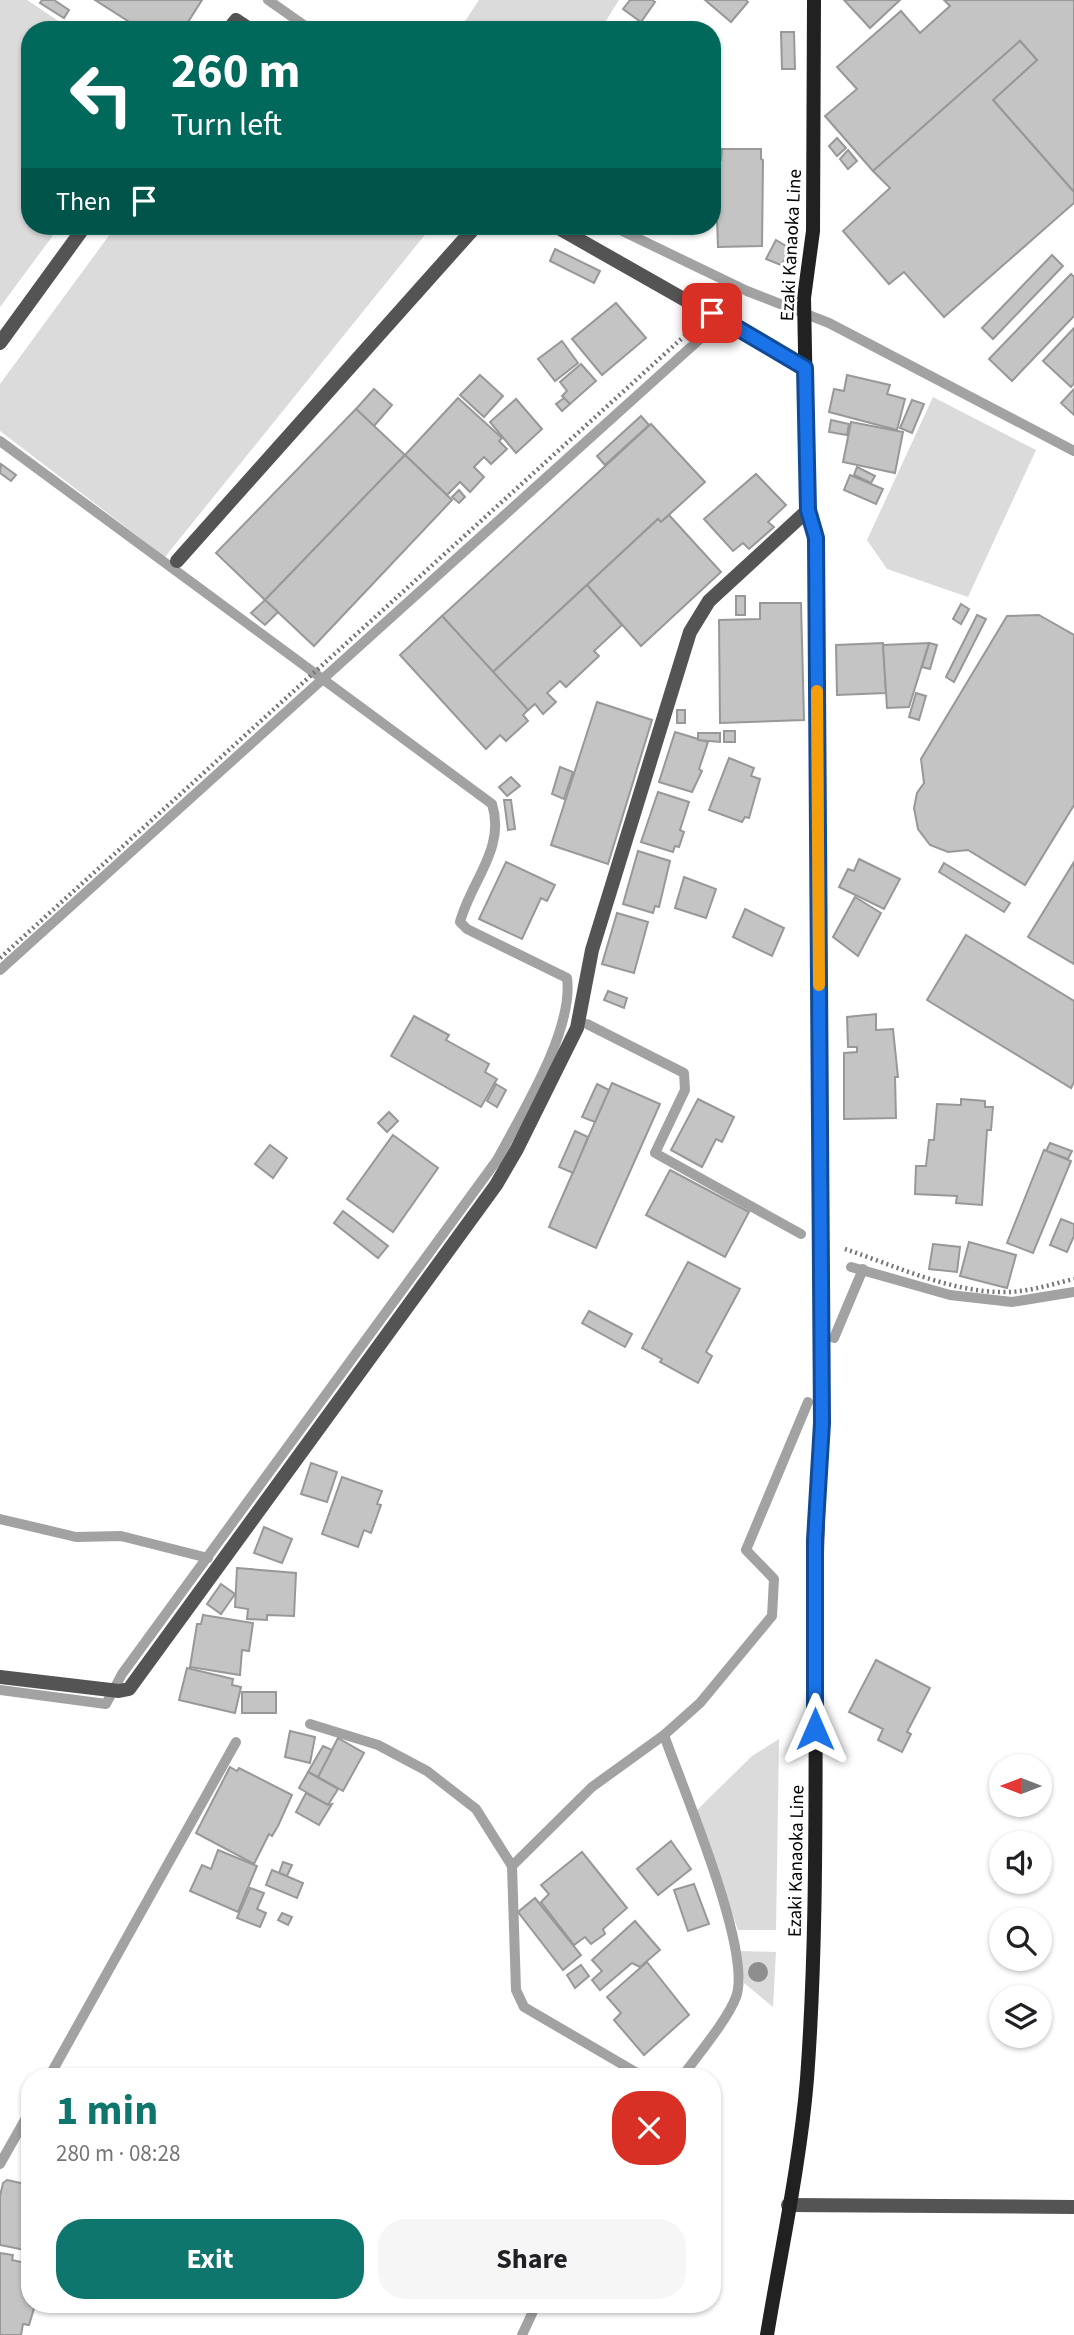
<!DOCTYPE html>
<html lang="en">
<head>
<meta charset="utf-8">
<style>
	body { margin:0; font-family:"Source Sans 3",sans-serif; background:#f6f6f6; color:#202124; height:100vh; display:flex; flex-direction:column; font-size:26px; white-space:nowrap }
	* { box-sizing:border-box; margin:0 }
	p { font-size:23px; color:#757577 }
	.icon { flex:none; width:38px; height:38px; fill:none; stroke:currentColor; stroke-width:2; stroke-linecap:round; stroke-linejoin:round }
	.map { position:relative; flex:1; overflow:hidden }
	.details { position:absolute; left:21px; top:2068px; width:700px; height:245px; display:flex; flex-direction:column; background:#fff; border-radius:28px; box-shadow:0 2px 5px #0004 }
	.details>* { flex:none }
	.banner { position:absolute; left:21px; top:21px; width:700px; height:214px; border-radius:28px; box-shadow:0 2px 5px #0004; background:#00695c; color:#fff; overflow:hidden }
	.needle { width:46px; rotate:270deg }
	.controls { position:absolute; left:989px; top:1754px; display:grid; gap:14px }
	.controls a { display:grid; place-items:center; width:63px; height:63px; border-radius:50%; background:#fff; box-shadow:0 2px 5px #0004; font-size:35px }
	.pin { position:absolute; display:grid; place-items:center; width:60px; height:60px; color:#fff; margin:-30px; border-radius:14px; box-shadow:0 4px 10px #0006 }
	.me { position:absolute; width:77px; margin:-38px; rotate:0deg; stroke-linejoin:round; filter:drop-shadow(0 0 5px #0008) }
	.turn { display:flex; align-items:center; gap:24px; height:147px; padding:0 35px; font-size:32px }
	.turn .icon { width:91px; height:91px; stroke-width:2.5 }
	.turn b { display:block; font-size:49px; line-height:60px }
	.then { display:flex; align-items:center; height:66px; padding:0 35px; background:#0003; gap:14px; font-size:26px }
	.round { display:grid; place-items:center; flex:none; width:74px; height:74px; border-radius:28px; background:#f6f6f6 }
	.overview { display:flex; align-items:center; justify-content:space-between; height:119px; padding:0 35px }
	h1 { font-size:42px; font-weight:700; line-height:52px; color:#0f766e }
	.primary-button { display:flex; gap:14px; margin-top:auto; padding:14px 35px }
	.primary-button a { flex:1; height:80px; border-radius:28px; background:#0f766e; color:#fff; font-size:28px; font-weight:700; line-height:80px; text-align:center }
	.primary-button a+a { background:#f6f6f6; color:#202124 }
	.map>svg:first-child { display:block }
	.green { fill:#dbdbdb }
	.lines { fill:none; stroke-linecap:round; stroke-linejoin:round }
	.stream { stroke:#a2a2a2; stroke-width:10 }
	.building { fill:#c4c4c4; stroke:#989898; stroke-width:2 }
	.path { stroke:#767676; stroke-width:4.5; stroke-dasharray:2 3.5; stroke-linecap:butt }
	.minor { stroke:#545454; stroke-width:14 }
	.secondary { stroke:#212121; stroke-width:14 }
	.tree { fill:#8e8e8e }
	.route-casing { stroke:#114b97; stroke-width:18 }
	.route { stroke:#1a73e8; stroke-width:12 }
	.slow { stroke:#f59e0b; stroke-width:12 }
	.labels { text-anchor:middle; stroke-width:6; stroke-linejoin:round; paint-order:stroke }
	.street-label { font-size:19px; fill:#000; stroke:#fff }
</style>
</head>
<body>
<div class="map">
<svg width="1074" height="2335" viewBox="0 0 1074 2335">
	<rect width="100%" height="100%" fill="#fff"/>
	<g class="green">
		<path d="M0 0H27L72 30H30V226H60L0 307Z"/>
		<path d="M479 0H619L600 30H459Z"/>
		<path d="M116 226H432L165 557 0 431V384Z"/>
		<path d="M933 397 1036 450 968 597 887 569 867 540Z"/>
		<path d="M779 1739 776 1930H738L696 1811 752 1756Z"/>
		<path d="M739 1951 776 1952 773 2007 744 1983Z"/>
	</g>
	<g class="lines">
		<g class="stream">
			<path d="M268 0 311 30"/>
			<path d="M612 226 747 291 829 323 1074 451"/>
			<path d="M0 441 492 804C506 848 471 881 460 922L467 929 567 978C574 1030 522 1113 497 1160L122 1674 106 1704 0 1690"/>
			<path d="M0 970 701 338"/>
			<path d="M587 1024 684 1073 685 1090 655 1153 801 1234"/>
			<path d="M851 1267 950 1295 1012 1302 1074 1292"/>
			<path d="M834 1338 863 1269"/>
			<path d="M0 1519 76 1537 121 1536 208 1558"/>
			<path d="M310 1724 378 1745 427 1771 476 1809 512 1866"/>
			<path d="M49 2077 236 1742"/>
			<path d="M644 2077 524 2007 516 1990 512 1866 592 1787 664 1735"/>
			<path d="M682 2077C697 2056 728 2019 736 1997 753 1951 682 1787 664 1735L700 1703 772 1616 774 1579 746 1550 808 1402"/>
			<path d="M0 2164 30 2111"/>
			<path d="M522 2335 536 2305"/>
		</g>
	</g>
	<g class="building">
		<path d="M42 0H54L69 10 64 18 40 3Z"/>
		<path d="M95 0H202L183 30H142Z"/>
		<path d="M630 0H652L655 2 641 22 623 9Z"/>
		<path d="M705 0H746L748 2 731 22Z"/>
		<path d="M844 0H900L870 28Z"/>
		<path d="M944 0H1074V192L993 100 1037 60 1020 41 873 171 825 116 857 89 837 67 901 11 920 33 950 6Z"/>
		<path d="M781 32H794L795 69H782Z"/>
		<path d="M1020 41 1037 60 993 100 1074 192V203L944 317 904 272 889 284 843 231 890 188 873 171Z"/>
		<path d="M837 138 846 148 837 156 829 146Z"/>
		<path d="M722 149H761V159L763 160 762 246 718 247 717 218H712V163L721 160Z"/>
		<path d="M848 150 857 161 848 169 840 159Z"/>
		<path d="M659 226H680L675 234Z"/>
		<path d="M776 240 791 249 781 265 766 259Z"/>
		<path d="M555 249 600 271 594 283 550 261Z"/>
		<path d="M1052 255 1063 266 993 339 982 328Z"/>
		<path d="M1071 274 1074 277V316L1012 381 989 359Z"/>
		<path d="M616 303 646 338 602 375 572 339Z"/>
		<path d="M1074 328V383L1071 387 1043 361Z"/>
		<path d="M562 341 578 363 555 381 538 359Z"/>
		<path d="M581 364 596 381 570 404 562 396 567 391 560 382Z"/>
		<path d="M480 375 503 396 484 417 460 395Z"/>
		<path d="M847 375 890 385 887 394 905 399 897 430 829 412 834 389 844 391Z"/>
		<path d="M374 389 392 405 374 426 356 409Z"/>
		<path d="M1074 389V415L1061 403Z"/>
		<path d="M458 398 502 438 499 441 507 449 491 464 484 457 474 467 484 477 470 492 460 482 447 495 405 455Z"/>
		<path d="M564 398 570 404 562 411 556 404Z"/>
		<path d="M516 399 542 429 516 453 490 422Z"/>
		<path d="M912 400 924 404 912 433 900 428Z"/>
		<path d="M356 409 405 455 265 600 216 553Z"/>
		<path d="M641 416 649 425 605 465 597 456Z"/>
		<path d="M831 420 849 424 847 435 829 432Z"/>
		<path d="M851 422 903 432 895 473 843 462Z"/>
		<path d="M651 424 705 482 661 522 658 519 493 672 442 616Z"/>
		<path d="M405 455 452 500 314 646 265 600Z"/>
		<path d="M1 464 16 475 11 481 0 473Z"/>
		<path d="M857 467 875 476 871 483 854 475Z"/>
		<path d="M756 474 786 505 768 522 774 527 749 549 743 543 733 551 704 519Z"/>
		<path d="M850 475 883 489 876 504 844 490Z"/>
		<path d="M459 490 465 497 459 503 452 497Z"/>
		<path d="M669 515 721 572 641 646 587 585 658 519 661 522Z"/>
		<path d="M587 585 622 625 594 651 599 656 566 687 560 681 547 693 556 702 543 714 535 704 528 710 493 672Z"/>
		<rect x="736" y="596" width="9" height="19"/>
		<path d="M265 600 278 612 265 625 251 613Z"/>
		<path d="M760 603H801L804 720 720 723 719 620 760 619Z"/>
		<path d="M961 604 969 609 961 624 953 619Z"/>
		<path d="M977 615 986 619 954 682 946 677Z"/>
		<path d="M1039 615 1074 635V805L1025 885 968 850 948 852 930 845 918 829 914 808 917 793 924 783 921 759 1007 616Z"/>
		<path d="M442 616 528 710 523 715 528 721 506 741 500 735 486 749 400 655Z"/>
		<path d="M883 643 886 693 837 695 836 645Z"/>
		<path d="M929 643 937 645 930 669 922 667Z"/>
		<path d="M929 643 909 707 887 708 883 645Z"/>
		<path d="M916 693 926 696 919 720 909 717Z"/>
		<path d="M597 702 652 720 608 864 551 845Z"/>
		<rect x="677" y="710" width="8" height="13"/>
		<rect x="724" y="731" width="11" height="11"/>
		<path d="M675 732 708 742 699 769 702 771 692 792 659 782Z"/>
		<path d="M698 733H720V742L698 740Z"/>
		<path d="M729 758 754 768 751 776 760 779 749 818 745 817 742 822 709 810Z"/>
		<path d="M560 767 573 772 564 799 552 794Z"/>
		<path d="M511 777 520 786 507 796 499 787Z"/>
		<path d="M658 792 689 802 680 830 684 832 679 847 675 846 673 852 641 842Z"/>
		<path d="M504 800H511L515 829 508 830Z"/>
		<path d="M638 851 670 861 659 907 655 906 653 913 623 904Z"/>
		<path d="M859 859 900 879 884 909 839 887 848 869 854 871Z"/>
		<path d="M506 862 555 885 547 901 541 898 522 939 479 919Z"/>
		<path d="M1074 862V964L1028 937Z"/>
		<path d="M944 863 1010 903 1004 912 939 872Z"/>
		<path d="M684 877 716 889 706 918 675 908Z"/>
		<path d="M855 897 881 913 858 956 833 937Z"/>
		<path d="M745 909 784 928 772 956 733 937Z"/>
		<path d="M617 913 648 922 634 973 602 964Z"/>
		<path d="M966 935 1074 1001V1082L1071 1088 927 1000Z"/>
		<path d="M608 991 627 998 624 1008 604 1000Z"/>
		<path d="M876 1014V1030L893 1029 898 1077H895L896 1118 844 1119V1053L857 1052V1047H848L847 1017Z"/>
		<path d="M414 1016 449 1035 446 1040 489 1064 485 1072 497 1079 481 1107 391 1056Z"/>
		<path d="M612 1083 660 1104 596 1248 549 1227Z"/>
		<path d="M496 1084 506 1090 497 1107 487 1101Z"/>
		<path d="M597 1084 609 1090 595 1122 582 1117Z"/>
		<path d="M698 1099 734 1117 722 1142 716 1139 702 1167 671 1150Z"/>
		<path d="M961 1099 985 1101V1107H993L991 1130H987L982 1205 956 1203 957 1196 915 1194 916 1166H926L929 1140H934L937 1104 961 1105Z"/>
		<path d="M389 1112 398 1121 387 1132 378 1123Z"/>
		<path d="M575 1131 588 1137 573 1173 559 1167Z"/>
		<path d="M393 1135 438 1168 393 1232 347 1199Z"/>
		<path d="M1050 1143 1072 1151 1068 1159 1046 1151Z"/>
		<path d="M270 1145 287 1158 273 1178 255 1164Z"/>
		<path d="M1044 1150 1071 1161 1033 1253 1007 1243Z"/>
		<path d="M670 1170 749 1212 725 1257 646 1215Z"/>
		<path d="M343 1211 388 1246 378 1258 334 1223Z"/>
		<path d="M1061 1219 1074 1224V1236L1067 1252 1050 1245Z"/>
		<path d="M969 1242 1016 1255 1007 1288 960 1276Z"/>
		<path d="M933 1244 960 1247 957 1272 929 1269Z"/>
		<path d="M688 1262 740 1289 706 1352 712 1356 698 1383 660 1362 662 1359 642 1348Z"/>
		<path d="M589 1311 632 1334 625 1347 582 1323Z"/>
		<path d="M311 1463 337 1472 327 1502 301 1494Z"/>
		<path d="M342 1477 382 1491 377 1504 381 1505 371 1533 364 1530 358 1547 322 1534Z"/>
		<path d="M264 1527 292 1539 282 1563 254 1553Z"/>
		<path d="M237 1568 296 1573 294 1616 267 1615V1620L247 1619 248 1609 235 1607Z"/>
		<path d="M221 1584 235 1594 221 1614 207 1604Z"/>
		<path d="M203 1615 253 1623 249 1651 242 1650 240 1675 190 1667 197 1624H201Z"/>
		<path d="M876 1660 930 1688 907 1732 911 1734 902 1752 878 1740 883 1729 849 1712Z"/>
		<path d="M187 1668 233 1679 232 1685 241 1687 235 1713 179 1700Z"/>
		<rect x="242" y="1692" width="34" height="21"/>
		<path d="M290 1731 315 1737 310 1763 285 1757Z"/>
		<path d="M338 1738 364 1753 343 1791 318 1777Z"/>
		<path d="M323 1746 332 1750 318 1777 308 1772Z"/>
		<path d="M230 1767 237 1771 239 1768 292 1795 278 1826 272 1836 269 1834 254 1864 196 1833Z"/>
		<path d="M308 1772 338 1789 328 1805 299 1788Z"/>
		<path d="M306 1793 328 1805 332 1804 319 1825 296 1812Z"/>
		<path d="M671 1841 691 1869 658 1895 637 1869Z"/>
		<path d="M218 1850 257 1866 238 1912 190 1891 202 1865 211 1869Z"/>
		<path d="M582 1852 627 1908 603 1929 605 1934 591 1944 585 1937 574 1945 541 1902 549 1894 541 1885Z"/>
		<path d="M283 1862 292 1865 287 1876 279 1873Z"/>
		<path d="M272 1870 303 1883 297 1898 266 1885Z"/>
		<path d="M694 1884 709 1924 688 1931 674 1890Z"/>
		<path d="M250 1888 264 1893 257 1909 266 1913 260 1927 237 1918Z"/>
		<path d="M535 1898 581 1955 563 1970 518 1912Z"/>
		<path d="M282 1913 292 1917 288 1925 278 1920Z"/>
		<path d="M635 1921 660 1950 640 1967 632 1963 600 1990 592 1980 602 1971 592 1960Z"/>
		<path d="M647 1962 689 2015 644 2055 614 2020 621 2013 607 1997Z"/>
		<path d="M581 1965 589 1976 575 1988 567 1975Z"/>
		<path d="M7 2180 30 2185V2251L0 2245V2196L3 2183Z"/>
		<path d="M0 2253 13 2255 12 2260 30 2264V2305H35L29 2325 23 2324 21 2335H0Z"/>
	</g>
	<g class="lines">
		<g class="path">
			<path d="M0 958 691 330"/>
			<path d="M845 1249C893 1265 948 1291 1000 1292 1025 1293 1049 1285 1074 1279"/>
		</g>
		<g class="minor">
			<path d="M228 30 236 20 251 30"/>
			<path d="M555 226 805 368"/>
			<path d="M0 343 85 226"/>
			<path d="M177 561 476 226"/>
			<path d="M0 1677 119 1691 129 1689 496 1185 517 1149 577 1028 592 950 690 632 709 601 808 510"/>
			<path d="M788 2205 1074 2207"/>
		</g>
		<path class="secondary" d="M767 2335C781 2250 800 2164 807 2079 823 1861 809 1642 822 1423L816 539 808 510 804 298 813 231 814 0"/>
	</g>
	<circle class="tree" cx="758" cy="1972" r="10"/>
	<g class="lines">
		<g class="route-casing">
			<path id="route" d="M712 313 805 368 808 510 816 538 822 1423 815 1540V1729"/>
		</g>
		<use href="#route" class="route"/>
		<path class="slow" d="M817 691 819 985"/>
	</g>
	<g class="labels">
		<g class="street-label">
			<text transform="translate(790 245) rotate(-87)" y="7">Ezaki Kanaoka Line</text>
			<text transform="translate(795 1861) rotate(-89)" y="7">Ezaki Kanaoka Line</text>
		</g>
	</g>
</svg>
<div class="controls">
<a><svg class="needle" viewBox="-14 -14 28 28"><path d="M0-13l5 13h-10z" fill="#e53935"/><path d="M0 13l5-13h-10z" fill="#757577"/></svg></a>
<a><svg class="icon" aria-label="sound" viewBox="0 0 24 24"><path d="M4 9h4l5-4v14l-5-4H4zM17 9q2 3 0 6"/></svg></a>
<a><svg class="icon" aria-label="search" viewBox="0 0 24 24"><circle cx="10" cy="10" r="6"/><path d="M15 15l6 6"/></svg></a>
<a><svg class="icon" aria-label="layers" viewBox="0 0 24 24"><path d="M12 4l9 5-9 5-9-5zM3 14l9 5 9-5"/></svg></a>
</div>
<div class="pin" style="left:712px;top:313px;background:#d93025"><svg class="icon" aria-label="arrive" viewBox="0 0 24 24"><path d="M6 21V4h12l-3 4 3 4H6"/></svg></div>
<svg class="me" style="left:815px;top:1729px" viewBox="-20 -20 40 40"><path d="M0-17L14 15 0 8-14 15z" fill="#1a73e8" stroke="#fff" stroke-width="4"/></svg>
<div class="banner">
<div class="turn"><svg class="icon" aria-label="left" viewBox="0 0 24 24"><path d="M17 20v-9H6M10 6l-5 5 5 5"/></svg><div><b>260 m</b>Turn left</div></div>
<div class="then">Then<svg class="icon" aria-label="arrive" viewBox="0 0 24 24"><path d="M6 21V4h12l-3 4 3 4H6"/></svg></div>
</div>
<section class="details">
<div class="overview"><div><h1>1 min</h1><p>280 m · 08:28</p></div><a class="round" style="background:#d93025;color:#fff"><svg class="icon" aria-label="close" viewBox="0 0 24 24"><path d="M6 6l12 12M18 6L6 18"/></svg></a></div>
<div class="primary-button"><a>Exit</a><a>Share</a></div>
</section>
</div>
</body>
</html>
